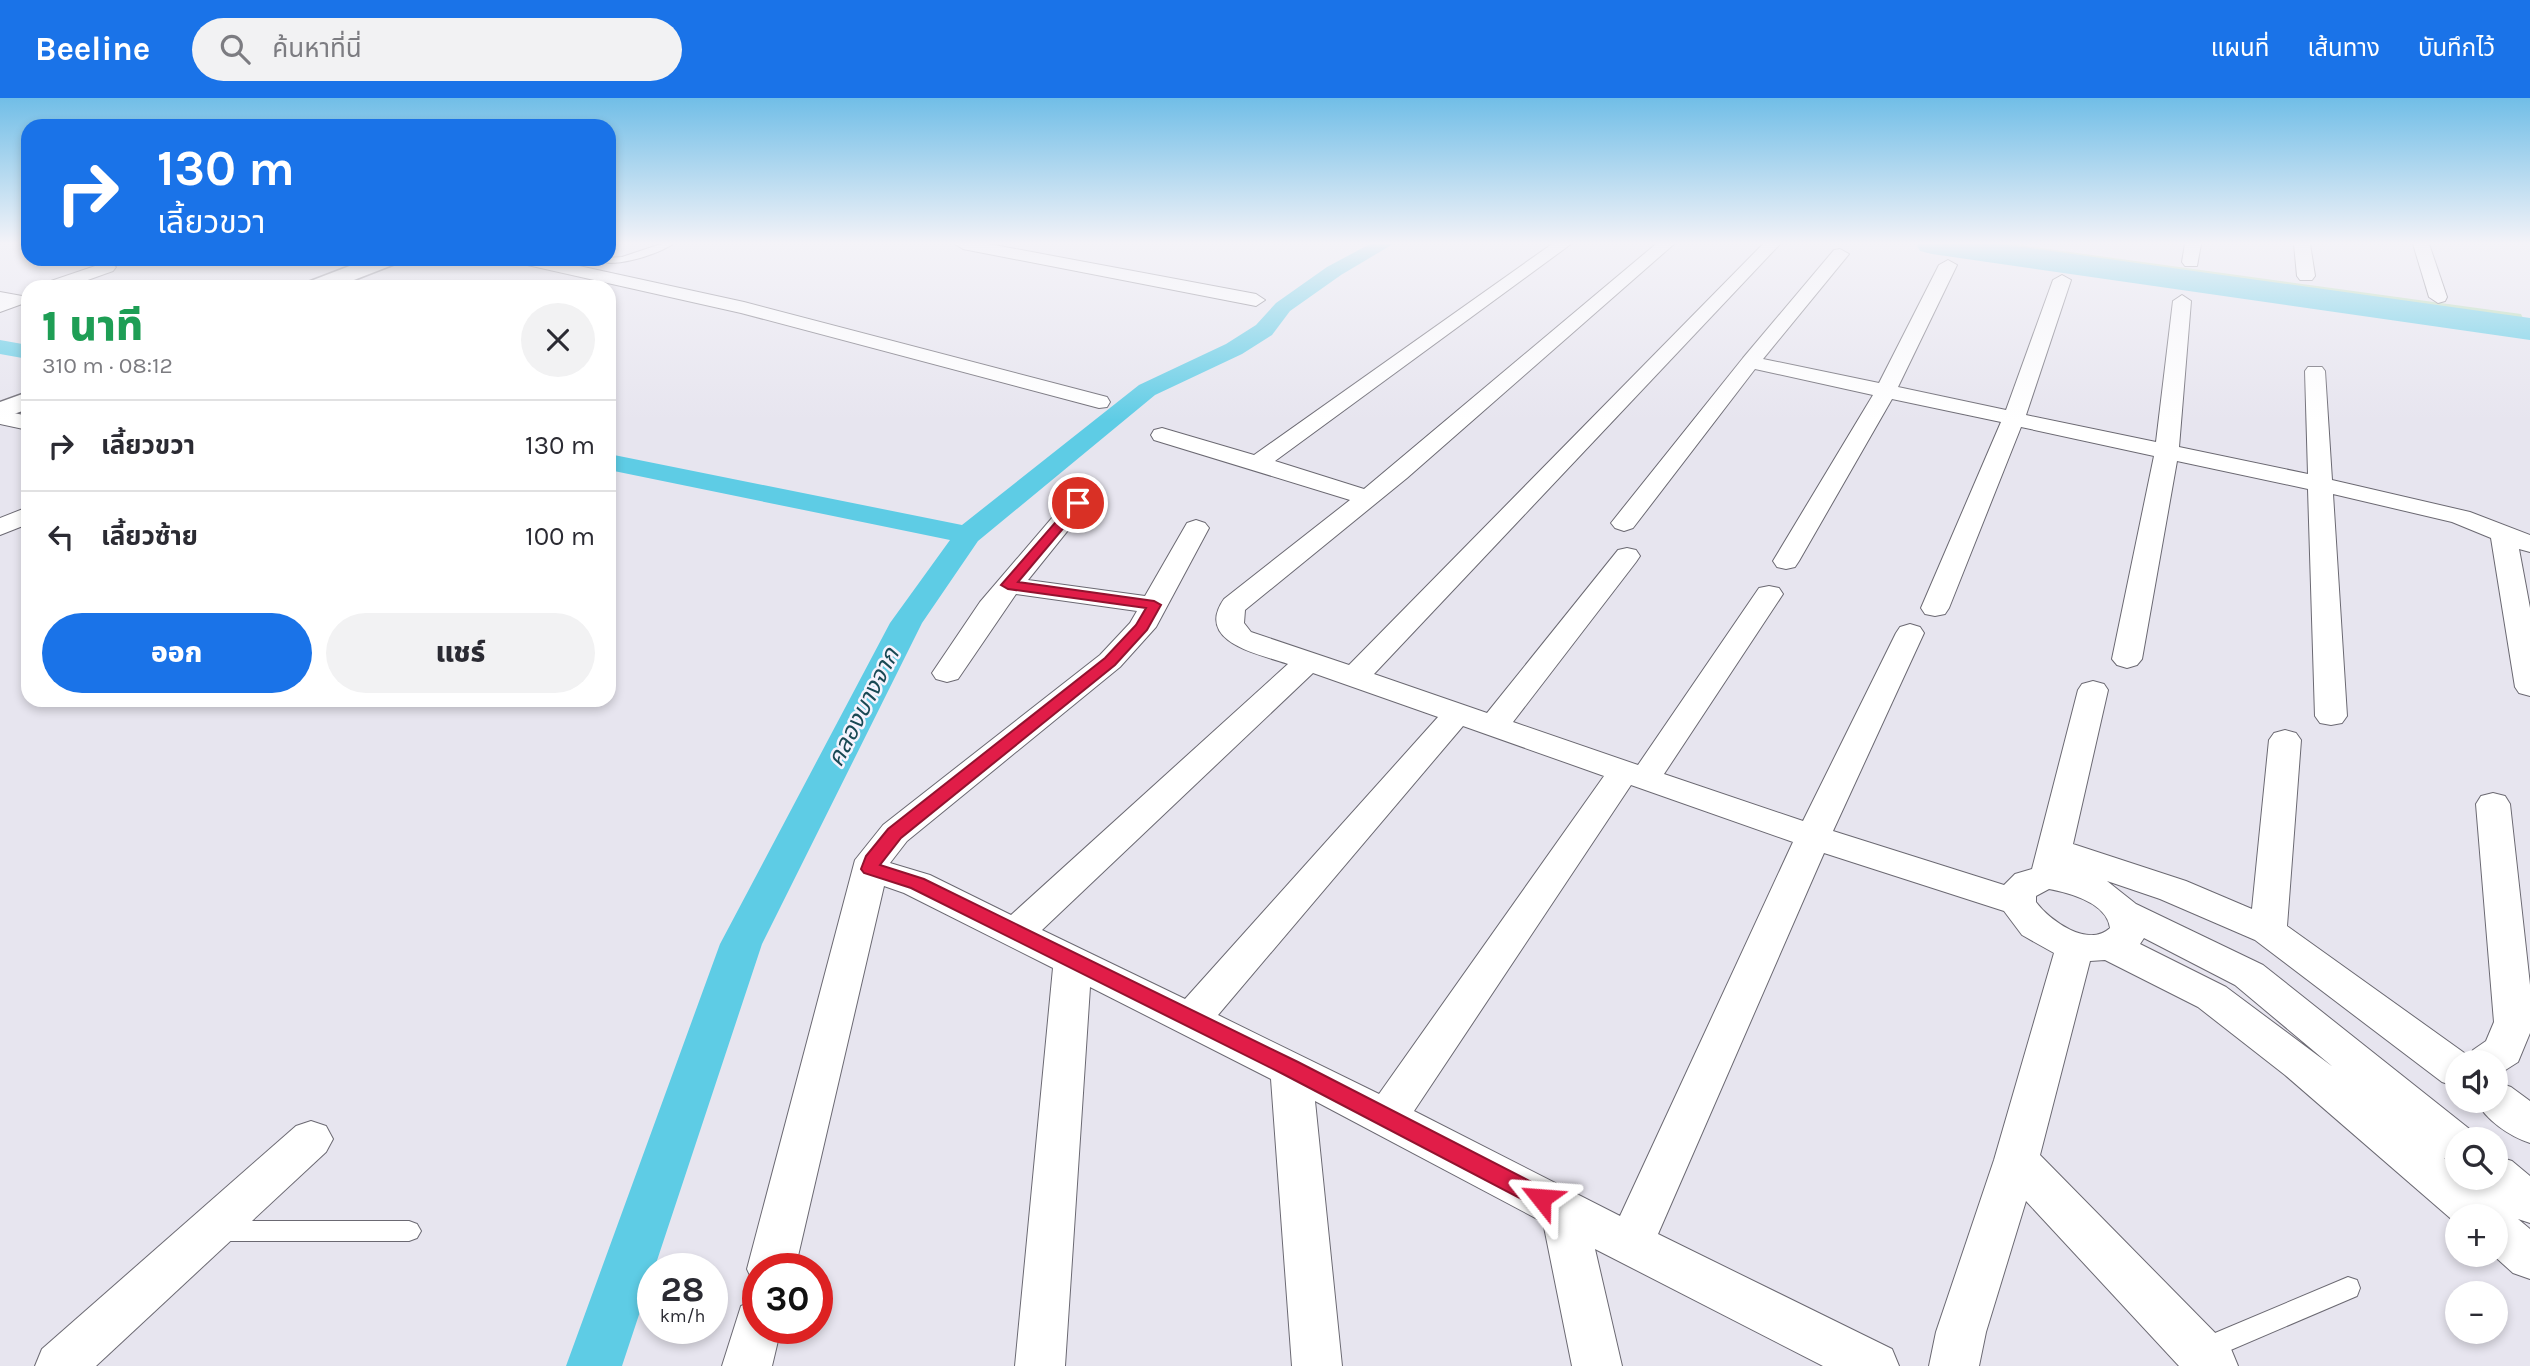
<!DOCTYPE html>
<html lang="th">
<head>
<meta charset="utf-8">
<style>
	body { margin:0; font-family:Karla,"Noto Sans Thai",sans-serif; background:#f2f2f3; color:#2b2b33; height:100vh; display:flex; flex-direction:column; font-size:26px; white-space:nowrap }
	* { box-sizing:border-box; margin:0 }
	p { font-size:23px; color:#7c7c81 }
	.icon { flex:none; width:38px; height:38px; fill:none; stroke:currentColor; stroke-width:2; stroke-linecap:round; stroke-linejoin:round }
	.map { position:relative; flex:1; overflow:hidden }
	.drawer { position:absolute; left:21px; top:182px; width:595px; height:427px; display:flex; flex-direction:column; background:#fff; border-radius:21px; box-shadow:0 4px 10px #0003 }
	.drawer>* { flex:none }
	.banner { position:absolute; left:21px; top:21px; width:595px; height:147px; border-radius:21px; box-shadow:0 4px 10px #0003; background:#1a73e8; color:#fff; overflow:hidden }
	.buttons { position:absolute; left:2445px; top:952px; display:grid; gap:14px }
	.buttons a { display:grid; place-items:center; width:63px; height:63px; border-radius:50%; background:#fff; box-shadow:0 4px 10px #0003; font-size:35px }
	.speed { position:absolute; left:637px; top:1155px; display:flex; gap:14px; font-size:35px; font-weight:700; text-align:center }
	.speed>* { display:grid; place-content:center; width:91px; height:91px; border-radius:50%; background:#fff; box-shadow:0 4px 10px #0003; line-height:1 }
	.speed small { font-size:18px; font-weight:400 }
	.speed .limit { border:10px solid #d22; background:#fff; color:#111 }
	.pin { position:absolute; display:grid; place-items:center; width:60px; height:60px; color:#fff; margin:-30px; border:4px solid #fff; border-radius:50%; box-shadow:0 2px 7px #0007 }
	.me { position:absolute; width:77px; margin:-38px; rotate:298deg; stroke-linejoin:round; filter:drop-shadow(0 0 5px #0008) }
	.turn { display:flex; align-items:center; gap:24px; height:147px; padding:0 21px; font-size:32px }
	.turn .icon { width:91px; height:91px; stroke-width:2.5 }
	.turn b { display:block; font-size:49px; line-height:60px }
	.round { display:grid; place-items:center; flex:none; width:74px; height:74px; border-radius:37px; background:#f2f2f3 }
	.summary { display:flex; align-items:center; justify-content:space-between; height:119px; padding:0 21px }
	h1 { font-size:42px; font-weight:800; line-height:52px; color:#1e9e55 }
	.button { display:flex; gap:14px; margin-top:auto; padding:14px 21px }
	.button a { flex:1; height:80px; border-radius:42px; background:#1a73e8; color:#fff; font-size:28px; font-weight:800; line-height:80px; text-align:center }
	.button a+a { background:#f2f2f3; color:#2b2b33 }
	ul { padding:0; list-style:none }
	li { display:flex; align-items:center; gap:21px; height:91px; padding:0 21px; border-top:2px solid #e1e1e2 }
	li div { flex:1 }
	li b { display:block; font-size:26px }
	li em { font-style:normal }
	header { display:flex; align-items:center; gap:42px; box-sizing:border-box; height:98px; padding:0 35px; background:#1a73e8; color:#fff }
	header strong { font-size:33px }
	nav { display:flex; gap:38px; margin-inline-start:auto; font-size:24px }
	.search { width:490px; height:63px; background:#f2f2f3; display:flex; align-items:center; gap:18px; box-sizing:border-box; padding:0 24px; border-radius:38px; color:#7c7c81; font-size:26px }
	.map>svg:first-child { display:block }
	.green { fill:#b2dbb2 }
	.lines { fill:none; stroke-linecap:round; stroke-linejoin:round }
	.canal { fill:#5ecce5; fill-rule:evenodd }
	.river { fill:#5ecce5; fill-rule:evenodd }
	.service-casing { stroke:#6b6972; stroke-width:2 }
	.minor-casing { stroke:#6b6972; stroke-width:2 }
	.tertiary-casing { stroke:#6b6972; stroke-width:3 }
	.service { fill:#fff; fill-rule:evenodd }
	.minor { fill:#fff; fill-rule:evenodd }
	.tertiary { fill:#fff; fill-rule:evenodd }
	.route { fill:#e11d48; stroke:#92132f; stroke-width:2 }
	.labels { text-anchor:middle; stroke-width:5; stroke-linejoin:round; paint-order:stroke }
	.water-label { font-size:24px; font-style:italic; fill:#194954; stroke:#f5f3fd }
</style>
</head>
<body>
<header>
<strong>Beeline</strong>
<div class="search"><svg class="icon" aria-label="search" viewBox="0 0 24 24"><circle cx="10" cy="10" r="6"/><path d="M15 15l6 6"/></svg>ค้นหาที่นี่</div>
<nav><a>แผนที่</a><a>เส้นทาง</a><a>บันทึกไว้</a></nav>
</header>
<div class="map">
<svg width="2530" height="1268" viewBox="0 0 2530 1268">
	<rect width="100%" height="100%" fill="#e7e5ef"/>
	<path class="green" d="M1955 146H2012L2521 216 2526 226Z"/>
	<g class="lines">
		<g class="canal">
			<path d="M1370 146H1393L1341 177 1290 213 1272 237 1242 256 1155 297 978 443 922 525 762 846 622 1268H566L720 846 890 525 950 442 609 372V356L962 427 1139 287 1226 246 1256 227 1276 205 1327 169Z"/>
			<path d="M0 242 28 247V261L0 256Z"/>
		</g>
		<path class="river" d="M1916 146H2001L2530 220V242L1932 156 1920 153Z"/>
		<g class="service-casing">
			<g id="service">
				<path d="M661 146H673C656 157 611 172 592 161L622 159Z"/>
				<path d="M222 1123H409L417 1126 421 1133 417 1140 409 1143H222L214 1140 210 1133 214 1126Z"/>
				<path d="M2348 1179 2357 1182 2360 1190 2357 1198 2205 1263 2196 1259 2193 1251 2196 1243Z"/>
			</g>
		</g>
		<g class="minor-casing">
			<g id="minor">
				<path d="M955 146H989L1256 196 1265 202 1256 208 963 151Z"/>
				<path d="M1552 146H1571L1275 363 1364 391 1656 146H1674L1407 380 1245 512 1244 525 1251 534 1349 567 1763 146H1780L1374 576 1487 615 1618 452 1627 450 1636 452 1640 458 1636 464 1513 624 1638 667 1759 490 1769 488 1779 490 1783 496 1664 676 1803 723 1896 535 1900 529 1910 526 1920 529 1924 535 1833 733 2004 787 2015 776 2032 771 2078 592 2082 586 2093 583 2104 586 2108 592 2073 746 2186 783 2252 811 2269 642 2274 635 2285 632 2296 635 2301 642 2287 828 2470 959 2473 952 2486 943 2494 924 2476 706 2481 698 2493 695 2505 698 2510 706 2530 887V935L2518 964 2496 978V964H2457V989L2442 984 2255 842 2160 801 2107 783 2136 806 2263 867 2472 1033 2477 1041H2457V1064L2444 1060 2457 1071V1080H2468L2480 1089 2475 1080H2496V1058L2512 1063 2530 1078V1125L2518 1121 2530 1131V1181L2513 1175 2493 1157H2496V1118H2457V1126L2285 977 2198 909 2105 862 2090 863 2040 1057 2231 1251 2238 1268H2179L2026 1103 1986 1234 1979 1268H1929L1936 1234 1994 1062 2054 855 2022 837 2004 813 1824 755 1658 1136 1892 1251 1899 1268H1823L1595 1151 1622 1268H1572L1543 1124 1315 1003 1342 1268H1292L1271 981 1090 889 1065 1268H1015L1053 870 904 795 884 788 795 1171H758V1188L754 1186 747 1171 855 762 883 727 1100 557 1130 525 1137 513 1016 496 958 581 947 584 936 581 932 575 980 504 1069 400 1078 398 1087 400 1090 405 1028 482 1145 498 1187 425 1196 422 1205 425 1209 430 1156 529 1120 569 907 743 890 765 930 777 1011 817 1288 566C1259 556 1194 544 1224 501L1350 402 1154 342 1151 337 1154 332 1162 330 1254 357ZM1313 575 1438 619 1185 901 1042 832ZM1463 628 1604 678 1379 996 1218 917ZM1631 687 1793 744 1620 1118 1414 1013ZM2049 791C2070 795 2107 805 2110 830 2088 850 2050 823 2036 804V798ZM2144 840 2235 887 2333 969 2226 889 2140 846Z"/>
				<path d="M2185 146H2201L2197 168H2185L2182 164Z"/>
				<path d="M2294 146H2310L2315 178 2312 182H2300L2297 178Z"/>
				<path d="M2413 146H2429L2447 199 2445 203 2438 205 2429 199Z"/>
				<path d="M1840 151 1849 156 1763 261 1879 285 1939 167 1948 162 1957 167 1898 289 2006 312 2053 182 2062 177 2071 182 2026 317 2156 344 2173 203 2182 197 2191 203 2179 349 2308 376 2305 273 2308 269H2322L2325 273 2332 382 2470 414 2530 437V454L2519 451 2530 510V598L2519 595 2515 589 2491 440 2452 424 2333 396 2347 618 2342 625 2331 627 2320 625 2315 618 2308 391 2177 363 2142 561 2137 567 2127 570 2117 567 2112 561 2154 358 2021 329 1949 510 1945 516 1935 518 1925 516 1921 510 2001 324 1892 301 1799 463 1795 469 1786 471 1777 469 1773 463 1873 297 1755 271 1633 430 1624 433 1615 430 1611 425 1743 260 1834 152Z"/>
				<path d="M158 161 147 167 138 162 139 161Z"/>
				<path d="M514 161H547L744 204 1107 299 1110 304 1107 309 1099 310 741 215 523 166Z"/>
				<path d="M107 164 116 169 113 173 68 189H42L45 185Z"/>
				<path d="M0 194 22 198 24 202 22 206 0 214Z"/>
				<path d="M0 312 28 318V332L0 326Z"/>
				<path d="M28 409V426L0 437V420Z"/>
				<path d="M2496 984 2511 989 2530 1003V1045C2509 1038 2486 1022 2476 1003H2496Z"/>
				<path d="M311 1023 326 1028 333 1041 326 1054 96 1268H35L42 1251 296 1028Z"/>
				<path d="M758 1201V1230H781L772 1268H722L741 1208Z"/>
			</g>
		</g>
		<g class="tertiary-casing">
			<g id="tertiary">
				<path d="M368 161H398L395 166 336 189H305L308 184Z"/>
				<path d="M28 294V311L0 321V304Z"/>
			</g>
		</g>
		<use href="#service" class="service"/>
		<use href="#minor" class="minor"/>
		<use href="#tertiary" class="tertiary"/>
	</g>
	<linearGradient id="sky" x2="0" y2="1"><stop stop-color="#71bee7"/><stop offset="0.45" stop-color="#f4f3f8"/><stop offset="1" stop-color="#f4f3f8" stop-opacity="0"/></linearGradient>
	<rect width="2530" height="323" fill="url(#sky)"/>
	<path class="route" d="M1078 402 1084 405 1082 408 1018 484 1154 503 1161 507 1147 532 1115 567 901 740 880 767 924 781 1298 964 1549 1093 1552 1100 1549 1107 1541 1110 1533 1107 1283 976 911 790 864 775 861 771 866 758 888 731 1105 560 1136 527 1146 510 1008 491 1001 487 1074 403Z"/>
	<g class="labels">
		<g class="water-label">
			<text transform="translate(863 609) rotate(-63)" y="8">คลองบางจาก</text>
		</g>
	</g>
</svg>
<div class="buttons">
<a><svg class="icon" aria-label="sound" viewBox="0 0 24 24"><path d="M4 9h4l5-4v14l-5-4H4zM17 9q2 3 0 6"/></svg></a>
<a><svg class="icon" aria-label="search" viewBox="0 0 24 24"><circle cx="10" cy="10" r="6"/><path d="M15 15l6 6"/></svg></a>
<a>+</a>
<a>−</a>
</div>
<div class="speed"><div>28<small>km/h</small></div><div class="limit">30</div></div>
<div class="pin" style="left:1078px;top:405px;background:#d93025"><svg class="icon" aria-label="arrive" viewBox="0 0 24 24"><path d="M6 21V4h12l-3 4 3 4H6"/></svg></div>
<svg class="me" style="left:1541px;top:1100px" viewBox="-20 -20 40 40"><path d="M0-17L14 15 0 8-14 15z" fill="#e11d48" stroke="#fff" stroke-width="4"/></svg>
<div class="banner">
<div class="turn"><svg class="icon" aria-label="right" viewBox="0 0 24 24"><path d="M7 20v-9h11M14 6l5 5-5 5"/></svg><div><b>130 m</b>เลี้ยวขวา</div></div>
</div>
<section class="drawer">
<div class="summary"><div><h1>1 นาที</h1><p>310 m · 08:12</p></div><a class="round"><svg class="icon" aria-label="close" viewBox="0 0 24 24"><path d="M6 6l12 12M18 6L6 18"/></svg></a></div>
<ul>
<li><svg class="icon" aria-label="right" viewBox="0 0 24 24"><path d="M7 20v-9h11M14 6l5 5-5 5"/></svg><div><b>เลี้ยวขวา</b></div><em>130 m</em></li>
<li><svg class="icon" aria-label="left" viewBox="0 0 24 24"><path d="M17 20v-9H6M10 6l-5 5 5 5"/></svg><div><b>เลี้ยวซ้าย</b></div><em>100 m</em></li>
</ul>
<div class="button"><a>ออก</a><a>แชร์</a></div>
</section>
</div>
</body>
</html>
